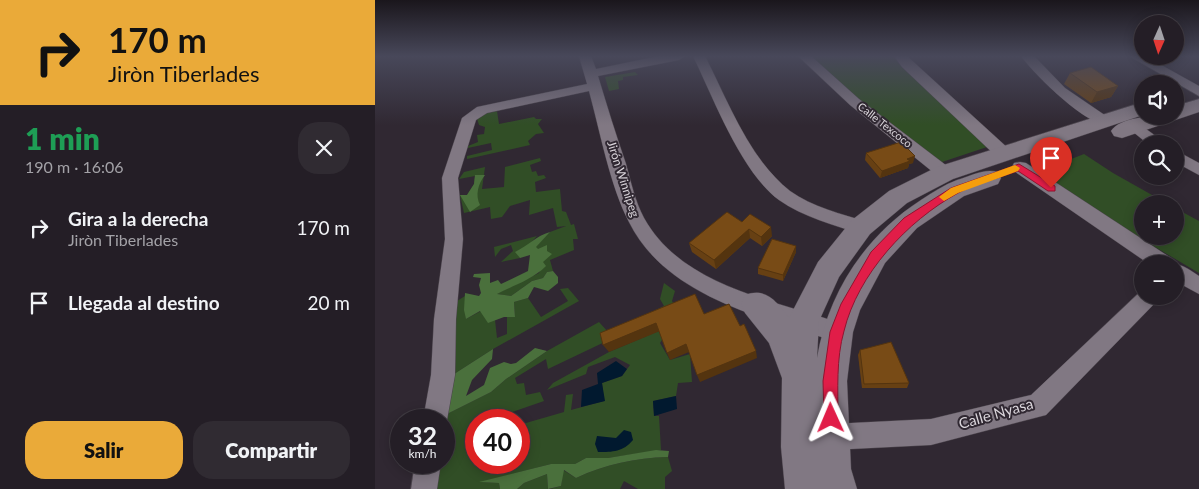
<!DOCTYPE html>
<html lang="es">
<head>
<meta charset="utf-8">
<style>
	body { margin:0; font-family:Lato,sans-serif; background:#302b32; color:#f1f3f6; height:100vh; display:flex; flex-direction:column; font-size:19px; white-space:nowrap }
	* { box-sizing:border-box; margin:0 }
	p { font-size:16px; color:#a3a2a7 }
	.icon { flex:none; width:28px; height:28px; fill:none; stroke:currentColor; stroke-width:2; stroke-linecap:round; stroke-linejoin:round }
	.map { position:relative; flex:1; overflow:hidden }
	.panel { display:flex; flex-direction:column; background:#241e26; width:375px }
	.panel>* { flex:none }
	.hud { background:#eaaa39; color:#111; overflow:hidden }
	.needle { width:32px; rotate:183deg }
	.tools { position:absolute; left:759px; top:15px; display:grid; gap:10px }
	.tools a { display:grid; place-items:center; width:50px; height:50px; border-radius:50%; background:#241e26; box-shadow:0 2px 12px #0003,0 0 0 1px #413c43; font-size:25px }
	.speed { position:absolute; left:15px; top:409px; display:flex; gap:10px; font-size:25px; font-weight:700; text-align:center }
	.speed>* { display:grid; place-content:center; width:65px; height:65px; border-radius:50%; background:#241e26; box-shadow:0 2px 12px #0003,0 0 0 1px #413c43; line-height:1 }
	.speed small { font-size:12px; font-weight:400 }
	.speed .limit { border:8px solid #d22; background:#fff; color:#111 }
	.pin { position:absolute; display:grid; place-items:center; width:42px; height:42px; color:#fff; margin:-51px -21px; border-radius:50% 50% 50% 0; rotate:-45deg; box-shadow:0 0 5px #0007 }
	.pin .icon { rotate:45deg }
	.me { position:absolute; width:55px; margin:-28px; rotate:359deg; stroke-linejoin:round; filter:drop-shadow(0 0 4px #0008) }
	.turn { display:flex; align-items:center; gap:18px; height:105px; padding:0 25px; font-size:22px }
	.turn .icon { width:65px; height:65px; stroke-width:2.5 }
	.turn b { display:block; font-size:35px; line-height:42px }
	.round { display:grid; place-items:center; flex:none; width:52px; height:52px; border-radius:20px; background:#302b32 }
	.headline { display:flex; align-items:center; justify-content:space-between; height:85px; padding:0 25px }
	h1 { font-size:30px; font-weight:800; line-height:38px; color:#1e9e55 }
	.primary-button { display:flex; gap:10px; margin-top:auto; padding:10px 25px }
	.primary-button a { flex:1; height:58px; border-radius:20px; background:#eaaa39; color:#111; font-size:20px; font-weight:800; line-height:58px; text-align:center }
	.primary-button a+a { background:#302b32; color:#f1f3f6 }
	ul { padding:0; list-style:none }
	li { display:flex; align-items:center; gap:15px; height:75px; padding:0 25px }
	li div { flex:1 }
	li b { display:block; font-size:19px }
	li em { font-style:normal }
	main { display:flex; flex:1; min-height:0 }
	.map>svg:first-child { display:block }
	.green { fill:#314e26 }
	.forest { fill:#4a703c }
	.water { fill:#01192f }
	.lines { fill:none; stroke-linecap:round; stroke-linejoin:round }
	.street-casing { stroke:#4b444c; stroke-width:1 }
	.secondary-casing { stroke:#4b444c; stroke-width:1 }
	.street { fill:#817883; fill-rule:evenodd }
	.secondary { fill:#817883; fill-rule:evenodd }
	.wall { fill:#674013 }
	.shaded-wall { fill:#54340f }
	.building { fill:#784b16; stroke:#54340f }
	.route { fill:#e11d48; stroke:#92132f }
	.slow { fill:#f59e0b }
	.labels { text-anchor:middle; stroke-width:4; stroke-linejoin:round; paint-order:stroke }
	.far-street-label { font-size:11px; fill:#dbd6dc; stroke:#302832 }
	.street-label { font-size:12px; fill:#dbd6dc; stroke:#302832 }
	.near-street-label { font-size:15px; fill:#dbd6dc; stroke:#302832 }
</style>
</head>
<body>
<main>
<section class="panel">
<div class="hud">
<div class="turn"><svg class="icon" aria-label="right" viewBox="0 0 24 24"><path d="M7 20v-9h11M14 6l5 5-5 5"/></svg><div><b>170 m</b>Jiròn Tiberlades</div></div>
</div>
<div class="headline"><div><h1>1 min</h1><p>190 m · 16:06</p></div><a class="round"><svg class="icon" aria-label="close" viewBox="0 0 24 24"><path d="M6 6l12 12M18 6L6 18"/></svg></a></div>
<ul>
<li><svg class="icon" aria-label="right" viewBox="0 0 24 24"><path d="M7 20v-9h11M14 6l5 5-5 5"/></svg><div><b>Gira a la derecha</b><p>Jiròn Tiberlades</p></div><em>170 m</em></li>
<li><svg class="icon" aria-label="arrive" viewBox="0 0 24 24"><path d="M6 21V4h12l-3 4 3 4H6"/></svg><div><b>Llegada al destino</b></div><em>20 m</em></li>
</ul>
<div class="primary-button"><a>Salir</a><a>Compartir</a></div>
</section>
<div class="map">
<svg width="824" height="489" viewBox="0 0 824 489">
	<rect width="100%" height="100%" fill="#302832"/>
	<g class="green">
		<path d="M434 56H519L526 65 615 146 564 163 471 92Z"/>
		<path d="M260 72 263 75 248 77V80L243 81 244 89 234 91 230 77Z"/>
		<path d="M122 111 124 124 159 117 161 119H167L163 124 169 133 161 134 153 141 155 145 92 159V156L117 150 116 143 93 148V146L103 142 102 135 109 134 110 127 104 125 101 115Z"/>
		<path d="M709 154 738 173 793 204H768V236H800V208L824 221V273L702 201 663 172Z"/>
		<path d="M165 158 166 161 155 165 157 172 161 171 163 176 169 175 171 178 160 182 161 192 185 189 187 211 191 212 196 225 199 224 203 239H198L199 250 175 260 178 271 172 272 168 278 157 281 136 296 121 294 164 273 168 262 160 247 175 232 191 226 182 227 178 208 154 215 155 200 135 206 127 217 116 219 115 207 89 213 85 195H92L99 184 100 176 84 179 89 172 110 167 107 189 129 187 130 167Z"/>
		<path d="M162 236 153 246 141 252 145 258 126 262 138 251 136 245 126 249 120 257 119 247Z"/>
		<path d="M289 283 300 291 297 301 301 308 173 369 171 359 140 378 142 384 149 383 151 395 165 392 169 401 126 416V420H101V462H144V425L189 412 191 395 198 394 196 410 229 401 227 383 247 376 255 365 240 357 213 367 211 374 172 390 178 383 234 352 288 329 289 337 285 343 295 360 315 354 317 382 303 383 301 396 278 401 279 416H284L286 450 233 458H211L200 464H176L106 482 124 483 125 489H61L63 463 69 462V433L72 414 116 392 131 379 172 351 224 322 234 333 289 306 285 299Z"/>
		<path d="M193 288 204 301 118 349 76 376 82 301 90 296 91 319 106 311 113 322 120 320 122 338 132 334V317H140L139 302 153 298 166 317 193 301 185 289Z"/>
		<path d="M293 457 297 471 290 477V489H263L249 481 245 489H175L186 486 188 470 201 478C231 464 260 458 293 457Z"/>
		<path d="M172 474 173 489H142L149 483Z"/>
	</g>
	<g class="forest">
		<path d="M100 175H110C103 184 100 195 105 205L95 212 85 195H92L99 184Z"/>
		<path d="M175 232 161 247 163 249 172 245V251L177 254 168 262 171 266C157 280 139 285 122 294L136 296 157 281 168 278 172 272 178 271 183 277V283L173 291 159 287 153 298 139 302 140 317H129L113 323 105 311 91 319 89 310 90 293 104 296 106 293 104 285 106 278 98 277 99 274 115 273V283L123 280 126 284 153 271 155 255 145 258 140 252C154 245 161 236 175 232Z"/>
		<path d="M160 348 172 351 131 379 116 392 72 414 76 376 118 349 117 359 97 380 91 396 109 385 115 368 129 362 136 364 141 363Z"/>
		<path d="M281 450 294 451 293 457C260 458 231 464 201 478L189 470 186 486 173 489 172 474 149 483 142 489H125L124 483 104 482 176 464H200L211 458H233Z"/>
	</g>
	<g class="water">
		<path d="M241 361 252 369 247 376 227 383 230 401 206 407 207 390 223 384 222 373Z"/>
		<path d="M301 396 302 409 279 416 278 401Z"/>
		<path d="M249 430 256 432 258 440C248 452 238 452 223 452L220 444 222 436 241 438Z"/>
	</g>
	<g class="lines">
		<g class="street-casing">
			<g id="street">
				<path d="M204 56H216L221 69 284 56H310L304 60 223 76C232 106 241 135 251 164 256 182 260 201 269 218 308 288 402 300 470 325L473 332 470 339 462 342C389 318 291 297 254 222 235 186 225 131 214 91L112 113 101 120 83 178 88 239 81 319 80 375 72 420 69 429V420H48L56 375 59 319 70 239 67 178 87 118 102 107 212 84Z"/>
				<path d="M318 56H330C353 101 374 159 415 191 437 207 467 214 492 222L495 227 492 232 486 234C459 225 428 217 404 200 366 172 339 99 318 56Z"/>
				<path d="M423 56H436L484 99 576 169 578 173 576 177H564L475 105Z"/>
				<path d="M519 56H532L635 150 637 154 635 158H623L527 67Z"/>
				<path d="M646 56H659L690 88 734 118 736 121 734 124C714 129 658 73 646 56Z"/>
				<path d="M754 56H770L824 86V96Z"/>
				<path d="M759 122 764 124 792 144H773L752 127Z"/>
				<path d="M800 150 824 163V175L800 162Z"/>
				<path d="M645 162 651 163 796 258 798 264C808 264 816 271 824 276V294L800 281V264H774L639 171 637 167 639 163Z"/>
				<path d="M767 290 768 296H784L781 302 671 415 556 445 456 450 447 446 443 437 447 428 456 424 556 419 656 395Z"/>
				<path d="M40 462H66L62 489H36Z"/>
			</g>
		</g>
		<g class="secondary-casing">
			<g id="secondary">
				<path d="M824 99V112L747 138 739 136 736 131C747 115 783 116 800 116V106Z"/>
				<path d="M768 102V115L578 179 532 203 495 234 464 277 444 321 442 358C453 293 490 236 546 200 558 192 569 185 582 180 596 176 609 168 623 172L626 178 623 184 589 196 542 228 510 263 485 310 478 332 472 381 476 469 482 489H410L406 447 407 378 394 343 370 313 366 304 370 295C391 287 402 302 414 318L443 262 477 220 514 191 562 167Z"/>
			</g>
		</g>
		<use href="#street" class="street"/>
		<use href="#secondary" class="secondary"/>
	</g>
	<g class="wall">
		<path d="M695 73 743 86 736 97 716 103 689 84Z"/>
		<path d="M491 153 538 163 534 164 533 168 505 178 490 160Z"/>
		<path d="M367 222 397 236 387 246 375 238 341 269 317 252 314 243Z"/>
		<path d="M421 246V252L408 281 383 274V268Z"/>
		<path d="M485 350 534 383 532 388H487L483 355Z"/>
	</g>
	<g class="shaded-wall">
		<path d="M743 86 736 97 716 103 722 92Z"/>
		<path d="M540 156 538 163 534 164 533 168 505 178 507 171 532 159Z"/>
		<path d="M396 227 397 236 387 246 386 237Z"/>
		<path d="M374 229 375 238 341 269 339 260Z"/>
		<path d="M421 246V252L408 281V275Z"/>
		<path d="M281 323 285 331 234 352 228 345Z"/>
		<path d="M311 344 314 352 295 360 292 353Z"/>
		<path d="M381 351 382 358 325 382 322 375Z"/>
	</g>
	<g class="building">
		<path d="M716 67 743 86 722 92 695 73Z"/>
		<path d="M526 142 540 156 532 159 535 161 507 171 491 153Z"/>
		<path d="M352 212 367 222 375 214 396 227 386 237 374 229 339 260 314 243Z"/>
		<path d="M397 239 421 246 408 275 383 268Z"/>
		<path d="M320 294 329 314 354 304 365 326 369 324 381 351 322 375 311 344 292 353 281 323 228 345 225 333Z"/>
		<path d="M516 342 534 383 489 384 485 350Z"/>
	</g>
	<linearGradient id="sky" x2="0" y2="1"><stop stop-color="#1a161c"/><stop offset="0.45" stop-color="#48485a"/><stop offset="1" stop-color="#48485a" stop-opacity="0"/></linearGradient>
	<rect width="824" height="125" fill="url(#sky)"/>
	<path class="route" d="M644 164 680 186V191H673L643 171C624 178 601 183 583 193 532 221 483 274 469 331 461 359 463 390 463 418L461 424 456 426 451 424 449 418 448 381 455 332 466 304 496 252 529 218 576 188Z"/>
	<path class="slow" d="M640 165 645 168 643 171 583 193 569 201 564 197 576 188Z"/>
	<g class="labels">
		<g class="far-street-label">
			<text transform="translate(510 125) rotate(38)" y="4">Calle Texcoco</text>
		</g>
		<g class="street-label">
			<text transform="translate(248 179) rotate(72)" y="4">Jirón Winnipeg</text>
		</g>
		<g class="near-street-label">
			<text transform="translate(621 414) rotate(-16)" y="5">Calle Nyasa</text>
		</g>
	</g>
</svg>
<div class="tools">
<a><svg class="needle" viewBox="-14 -14 28 28"><path d="M0-13l5 13h-10z" fill="#e53935"/><path d="M0 13l5-13h-10z" fill="#a3a2a7"/></svg></a>
<a><svg class="icon" aria-label="sound" viewBox="0 0 24 24"><path d="M4 9h4l5-4v14l-5-4H4zM17 9q2 3 0 6"/></svg></a>
<a><svg class="icon" aria-label="search" viewBox="0 0 24 24"><circle cx="10" cy="10" r="6"/><path d="M15 15l6 6"/></svg></a>
<a>+</a>
<a>−</a>
</div>
<div class="speed"><div>32<small>km/h</small></div><div class="limit">40</div></div>
<div class="pin" style="left:676px;top:188px;background:#d93025"><svg class="icon" aria-label="arrive" viewBox="0 0 24 24"><path d="M6 21V4h12l-3 4 3 4H6"/></svg></div>
<svg class="me" style="left:456px;top:418px" viewBox="-20 -20 40 40"><path d="M0-17L14 15 0 8-14 15z" fill="#e11d48" stroke="#fff" stroke-width="4"/></svg>
</div>
</main>
</body>
</html>
